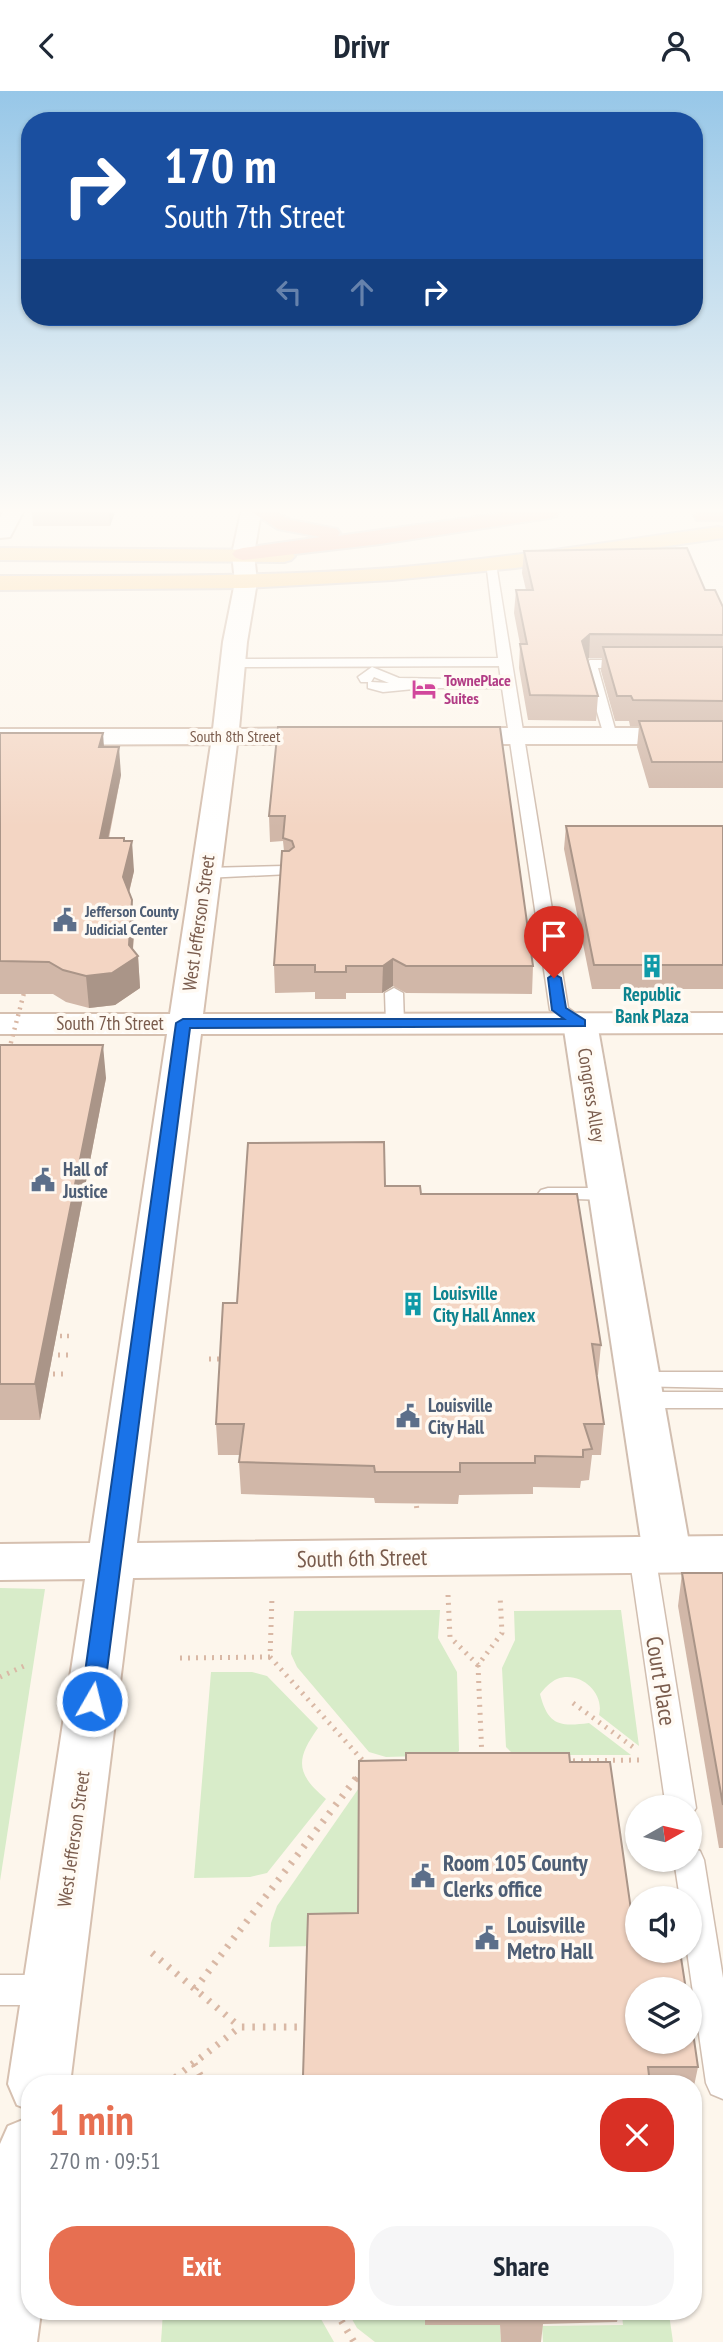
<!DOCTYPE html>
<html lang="en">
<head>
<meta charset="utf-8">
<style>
	body { margin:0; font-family:"PT Sans Narrow",sans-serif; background:#f6f6f7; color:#1f2937; height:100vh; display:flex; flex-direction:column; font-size:26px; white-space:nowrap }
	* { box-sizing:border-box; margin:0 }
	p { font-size:23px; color:#747a83 }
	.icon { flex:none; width:38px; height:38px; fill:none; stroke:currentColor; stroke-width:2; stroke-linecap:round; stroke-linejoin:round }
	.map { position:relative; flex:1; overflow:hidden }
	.sheet { position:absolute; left:21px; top:1984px; width:681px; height:245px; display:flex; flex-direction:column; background:#fff; border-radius:28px; box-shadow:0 2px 5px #0004 }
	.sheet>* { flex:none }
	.guide { position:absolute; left:21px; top:21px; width:682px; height:214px; border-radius:28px; box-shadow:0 2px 5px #0004; background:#1a4fa0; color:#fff; overflow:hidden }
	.needle { width:46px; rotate:82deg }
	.fabs { position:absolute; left:625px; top:1704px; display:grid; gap:14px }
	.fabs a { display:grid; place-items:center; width:77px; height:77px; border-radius:50%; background:#fff; box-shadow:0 2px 5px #0004; font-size:35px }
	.pin { position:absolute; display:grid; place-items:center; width:60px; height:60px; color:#fff; margin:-72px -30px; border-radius:50% 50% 50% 0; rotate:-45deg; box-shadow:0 0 7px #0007 }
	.pin .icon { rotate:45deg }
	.me { position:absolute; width:77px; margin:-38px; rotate:8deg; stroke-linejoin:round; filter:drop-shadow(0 0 5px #0008) }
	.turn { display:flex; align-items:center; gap:24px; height:147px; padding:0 28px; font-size:32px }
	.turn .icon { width:91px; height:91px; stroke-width:2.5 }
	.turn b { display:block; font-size:49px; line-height:60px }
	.lanes { display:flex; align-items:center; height:66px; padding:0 28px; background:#0003; justify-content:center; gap:35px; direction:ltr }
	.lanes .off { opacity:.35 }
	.round { display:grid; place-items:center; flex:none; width:74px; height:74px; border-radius:28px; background:#f6f6f7 }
	.headline { display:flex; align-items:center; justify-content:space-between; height:119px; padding:0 28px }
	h1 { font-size:42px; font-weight:700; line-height:52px; color:#e76f51 }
	.primary-button { display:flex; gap:14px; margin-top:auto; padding:14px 28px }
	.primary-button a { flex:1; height:80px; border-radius:28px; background:#e76f51; color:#fff; font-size:28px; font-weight:700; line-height:80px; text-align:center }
	.primary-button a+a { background:#f6f6f7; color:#1f2937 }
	header { display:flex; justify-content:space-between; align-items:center; height:91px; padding:0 28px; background:#fff; font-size:32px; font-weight:700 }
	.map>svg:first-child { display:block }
	.green { fill:#d8ecc9 }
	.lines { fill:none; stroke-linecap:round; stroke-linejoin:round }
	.lane-casing { stroke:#d1beb0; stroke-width:3 }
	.street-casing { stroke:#d1beb0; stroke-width:4 }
	.secondary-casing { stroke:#d6c0b0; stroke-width:4 }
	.primary-casing { stroke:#dad1cd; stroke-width:4 }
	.highway-casing { stroke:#dad1cd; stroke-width:4 }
	.path-far2 { stroke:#d9b8a5; stroke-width:4.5; stroke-dasharray:2 5; stroke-linecap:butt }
	.path-far1 { stroke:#d9b8a5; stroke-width:5; stroke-dasharray:2 6; stroke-linecap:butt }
	.path { stroke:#d9b8a5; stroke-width:7; stroke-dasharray:2.5 8; stroke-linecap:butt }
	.lane { fill:#fff; fill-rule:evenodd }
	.street { fill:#fff; fill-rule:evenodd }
	.secondary { fill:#fff; fill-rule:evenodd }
	.primary { fill:#fbd9a5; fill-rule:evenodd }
	.highway { fill:#f7b7a3; fill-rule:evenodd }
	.path-bridge { stroke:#d9b8a5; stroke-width:4.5; stroke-dasharray:2 5; stroke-linecap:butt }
	.wall { fill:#d1b7a8 }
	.shaded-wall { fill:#aa9588 }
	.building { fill:#f3d5c3; stroke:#aa9588; stroke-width:2 }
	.route { fill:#1a73e8; stroke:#114b97; stroke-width:2 }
	.labels { text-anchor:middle; stroke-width:7; stroke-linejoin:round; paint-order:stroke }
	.far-hotel-label { font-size:16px; font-weight:bold; fill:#b23c85; stroke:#fffaf3; text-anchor:start }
	.far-street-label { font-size:16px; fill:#7a5c4d; stroke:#fffaf3 }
	.far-service-label { font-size:16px; font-weight:bold; fill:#4e5e75; stroke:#fffaf3; text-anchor:start }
	.street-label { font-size:19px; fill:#7a5c4d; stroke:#fffaf3 }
	.culture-label { font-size:19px; font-weight:bold; fill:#0d838f; stroke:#fffaf3 }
	.service-label { font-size:19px; font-weight:bold; fill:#4e5e75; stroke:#fffaf3; text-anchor:start }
	.near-street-label { font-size:23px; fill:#7a5c4d; stroke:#fffaf3 }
	.near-service-label { font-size:23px; font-weight:bold; fill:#4e5e75; stroke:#fffaf3; text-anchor:start }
</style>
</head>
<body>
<header><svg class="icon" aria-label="back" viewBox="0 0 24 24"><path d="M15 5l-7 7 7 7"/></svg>Drivr<svg class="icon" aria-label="person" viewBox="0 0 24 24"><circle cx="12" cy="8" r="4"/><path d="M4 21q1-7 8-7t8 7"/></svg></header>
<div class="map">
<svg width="723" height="2251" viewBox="0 0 723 2251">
	<rect width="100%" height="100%" fill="#fdf6ec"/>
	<g class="green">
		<path d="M0 1497 45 1498 0 1790Z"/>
		<path d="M440 1519 438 1547 457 1581 459 1660 455 1664 386 1666 369 1661 297 1576 291 1563 294 1520Z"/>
		<path d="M621 1519 639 1655 599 1624C605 1602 580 1579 557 1588 550 1591 544 1598 540 1603 548 1634 559 1636 589 1632L631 1664H514L506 1656 502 1577 515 1549 514 1520Z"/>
		<path d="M211 1581H252L267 1585 318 1637C296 1668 295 1682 326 1708L267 1782 250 1786 194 1787Z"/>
		<path d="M361 1694 358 1854 269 1856 271 1832 277 1815Z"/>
		<path d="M163 2221H317L334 2251H161Z"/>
		<path d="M348 2221H425L500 2234 501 2251H375L357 2237Z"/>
		<path d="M669 2223 673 2251H543L542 2235 623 2234 622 2224Z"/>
	</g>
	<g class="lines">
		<g class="lane-casing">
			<g id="lane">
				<path d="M486 471 496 473 568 917 589 932 580 937 550 919 502 597H424L383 601 368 597V591H361L358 586 372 576 399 587 501 589 499 575 233 576 226 572 233 568 498 567ZM374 586 389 592 371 591Z"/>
				<path d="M630 569 637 573 635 576 598 577 617 645 610 649 605 648 583 573 590 569Z"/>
				<path d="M284 775 290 777 292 780 290 783 205 787 197 782 205 777Z"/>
				<path d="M394 897 403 902 404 932 395 937 386 932 385 902Z"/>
				<path d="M548 1097H608L615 1099 618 1103 615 1107 608 1109 541 1107 538 1103 541 1099Z"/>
				<path d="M638 1281H723V1297L630 1295 626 1289 630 1283Z"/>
				<path d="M642 1301H723V1317H642L634 1315 630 1309 634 1303Z"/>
				<path d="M642 1453 651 1456 655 1463 696 1717 690 1726V1717H666L629 1463 633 1456Z"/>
				<path d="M690 1756 700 1760 704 1769 723 1887V2008L711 2003 706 1992 687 1860H690V1808H680L674 1769H690Z"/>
				<path d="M0 1884H50L61 1889 66 1899 61 1909 50 1914H0Z"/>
			</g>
		</g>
		<g class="street-casing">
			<g id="street">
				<path d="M3 421H23L10 446 0 447V427Z"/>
				<path d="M580 922 592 925 597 932 691 1463 684 1475 667 1481 650 1475 643 1463 563 932 568 925Z"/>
			</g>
		</g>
		<g class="secondary-casing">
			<g id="secondary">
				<path d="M241 421H261L254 463 257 491 247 551 239 638 330 637 339 640 343 645 339 650 330 653H237L203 923 723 922V942L201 943 137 1452 723 1445V1481L133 1487 70 1993H30V2019L17 2014 8 1993 85 1488 0 1489V1453L90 1452 167 943H0V923H170L211 653 0 654V638H213L223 551 235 491 232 463Z"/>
				<path d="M450 637H723V653H450L441 650 437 645 441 640Z"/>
				<path d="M30 2026V2221H41L37 2251H0V2053L8 2035Z"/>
			</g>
		</g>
		<g class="primary-casing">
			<g id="primary">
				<path d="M718 436 723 437V447L515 477 392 489 245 497 0 499V485C131 485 262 486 392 477 501 468 610 451 718 436Z"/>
				<path d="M0 457 284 459 291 461 295 465 291 469 284 471 0 469Z"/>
			</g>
		</g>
		<g class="highway-casing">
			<g id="highway">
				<path d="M252 421H276L291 429 337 438 340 442 338 445 510 421H559L556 425 549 427 380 453 243 469 236 467 232 463 236 459 243 457 321 446 278 438Z"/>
				<path d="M697 421H723V429H697L694 425Z"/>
			</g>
		</g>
		<path class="path-far2" d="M53 1245H74"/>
		<g class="path-far1">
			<path d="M50 1264H71"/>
			<path d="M209 1268H224"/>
			<path d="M45 1283H68"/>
			<path d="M416 1407 417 1422"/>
			<path d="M448 1504 450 1546 478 1574 502 1542 500 1504"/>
			<path d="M270 1566 365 1672"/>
			<path d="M180 1567 270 1566 272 1506"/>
			<path d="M478 1574 482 1668"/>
			<path d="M0 1586 24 1575"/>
			<path d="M573 1612 637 1659"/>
			<path d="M565 1670 640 1669"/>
			<path d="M356 1688 361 1681"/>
		</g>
		<g class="path">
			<path d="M152 1862 240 1936"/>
			<path d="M195 1898 357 1686"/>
			<path d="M194 1973 205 1993"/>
			<path d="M167 1993 240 1936H309"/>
			<path d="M336 2221 354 2251"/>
		</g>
		<use href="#lane" class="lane"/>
		<use href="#street" class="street"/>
		<use href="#secondary" class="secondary"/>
		<use href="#primary" class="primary"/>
		<use href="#highway" class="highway"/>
		<path class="path-bridge" d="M9 959 24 902"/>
	</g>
	<g class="wall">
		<path d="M32 421H115L110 435H33Z"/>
		<path d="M524 460 705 499 723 516V697H649L637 656 639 635H630L629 630H615L601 580 602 567H589L587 568 598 605 596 630 528 629 519 577 520 553 514 522 516 499H526L522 482Z"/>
		<path d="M278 636 533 875 532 903 406 902 393 895 382 902H346V908H315V901L275 902 274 874 284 760 283 750 270 751 269 725Z"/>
		<path d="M0 642 104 656 121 684 109 747 125 750 134 780 129 802 132 809 134 841 133 859 138 865 140 897 115 914 89 917 66 911 53 903H0Z"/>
		<path d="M566 735H723V898H592L564 758Z"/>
		<path d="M0 954 106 987 40 1329H0Z"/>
		<path d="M385 1095 421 1103 601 1254 598 1284H596L604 1333 601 1364H592L589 1389 581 1390 580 1397 533 1396V1403L459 1404 458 1413 375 1412 374 1407 241 1403 239 1371 240 1364H218L216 1333 237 1212Z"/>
		<path d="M682 1482H723V1757H719L678 1515Z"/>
		<path d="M406 1662 570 1671 633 1833 698 1976 693 2000V1993H303V1985L358 1822 406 1669Z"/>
		<path d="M425 2221H670L619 2222 617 2231 543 2233 541 2251H501L500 2234H425Z"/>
	</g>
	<g class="shaded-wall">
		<path d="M109 421H115L110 435Z"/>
		<path d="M590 543 589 567 580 574 582 550Z"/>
		<path d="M103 642 105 670 99 656Z"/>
		<path d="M119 656 121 684 102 777 100 747Z"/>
		<path d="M124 747 126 771 132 750 134 780 125 817 123 786Z"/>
		<path d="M132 809 134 841 132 869 138 865 140 897 115 914 89 917 86 885 129 854Z"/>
		<path d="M393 868V895L382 902 383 875Z"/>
		<path d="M103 954 106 987 40 1329 35 1293Z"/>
	</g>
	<g class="building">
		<path d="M687 457 705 499H715L723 516V544L590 543 582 550 598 605 530 604 520 553H527L516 499H533L524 460Z"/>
		<path d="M603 556H723V610L633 609 631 605H617Z"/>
		<path d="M639 630H723V671H652Z"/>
		<path d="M278 636H500L533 875H406L393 868 383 875H346V881H315V874H274L282 760H289L294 756 292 750 283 747 285 725H269Z"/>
		<path d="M0 642H103L99 656H119L100 747H124V750H132L123 786 132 809 129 854 138 865 112 882 86 885 63 879 49 871 0 870Z"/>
		<path d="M566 735H723V874H594Z"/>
		<path d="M0 954H103L35 1293H0Z"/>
		<path d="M384 1051 385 1095H420L421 1103H577L601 1254 592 1253 604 1333H584L592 1358 583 1359V1366L535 1365V1372H460V1381H375L374 1375 239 1371 244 1333H216L223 1212H237L248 1052Z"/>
		<path d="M682 1482H723V1714Z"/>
		<path d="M406 1662H569L570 1671H610L633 1833H637V1860H680L686 1899H637V1951H690V1921L698 1976H648L650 1993H366V1991L320 1990 319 1985H303L308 1823 358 1822 359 1670 406 1669Z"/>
		<path d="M504 2221H545L504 2224Z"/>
	</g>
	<linearGradient id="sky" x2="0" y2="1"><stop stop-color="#97c7e8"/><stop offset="0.57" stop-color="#fefbf6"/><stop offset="1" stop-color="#fefbf6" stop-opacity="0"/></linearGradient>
	<rect width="723" height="736" fill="url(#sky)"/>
	<path class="route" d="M554 883 561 887 566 917 585 929V935L190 937 103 1610 100 1616 92 1618 85 1616 81 1610 176 932 183 928H564L552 919 548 887Z"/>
	<defs>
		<g id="hotel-bare" transform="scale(1.89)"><path d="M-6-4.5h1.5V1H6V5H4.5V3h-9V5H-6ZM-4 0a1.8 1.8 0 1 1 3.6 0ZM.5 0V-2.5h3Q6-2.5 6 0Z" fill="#d1479c" stroke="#fffaf3" stroke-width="2.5" paint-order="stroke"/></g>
		<g id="civic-bare" transform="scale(1.89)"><path d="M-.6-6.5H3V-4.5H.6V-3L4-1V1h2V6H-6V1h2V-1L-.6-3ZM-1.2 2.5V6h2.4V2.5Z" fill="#5c6f8a" stroke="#fffaf3" stroke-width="2.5" paint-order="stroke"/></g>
		<g id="building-bare" transform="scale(1.89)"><path d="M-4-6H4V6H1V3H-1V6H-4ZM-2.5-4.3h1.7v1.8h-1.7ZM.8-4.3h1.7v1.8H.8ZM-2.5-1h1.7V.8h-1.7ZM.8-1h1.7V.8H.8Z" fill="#0f9aa8" stroke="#fffaf3" stroke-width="2.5" paint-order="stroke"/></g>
	</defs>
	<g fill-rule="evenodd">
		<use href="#hotel-bare" x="424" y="598"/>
		<use href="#civic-bare" x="65" y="829"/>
		<use href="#building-bare" x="652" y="875"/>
		<use href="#civic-bare" x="43" y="1089"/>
		<use href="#building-bare" x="413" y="1213"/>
		<use href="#civic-bare" x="408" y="1325"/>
		<use href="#civic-bare" x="423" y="1785"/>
		<use href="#civic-bare" x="487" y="1847"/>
	</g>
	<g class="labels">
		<g class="far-hotel-label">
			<text x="444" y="595">TownePlace<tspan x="444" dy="18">Suites</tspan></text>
		</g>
		<g class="far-street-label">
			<text x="235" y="651">South 8th Street</text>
		</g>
		<g class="far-service-label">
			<text x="85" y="826">Jefferson County<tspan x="85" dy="18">Judicial Center</tspan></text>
		</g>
		<g class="street-label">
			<text transform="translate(198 832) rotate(-82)" y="7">West Jefferson Street</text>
			<text x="110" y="939">South 7th Street</text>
			<text transform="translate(592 1004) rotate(81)" y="7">Congress Alley</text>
			<text transform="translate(73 1748) rotate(-82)" y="7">West Jefferson Street</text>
		</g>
		<g class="culture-label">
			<text x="652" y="910">Republic<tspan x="652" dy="22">Bank Plaza</tspan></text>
			<text x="433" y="1209" text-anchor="start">Louisville<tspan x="433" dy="22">City Hall Annex</tspan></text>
		</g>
		<g class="service-label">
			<text x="63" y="1085">Hall of<tspan x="63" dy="22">Justice</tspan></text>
			<text x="428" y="1321">Louisville<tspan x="428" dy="22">City Hall</tspan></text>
		</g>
		<g class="near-street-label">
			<text transform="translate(362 1467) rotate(-1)" y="8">South 6th Street</text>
			<text transform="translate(661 1590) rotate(81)" y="8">Court Place</text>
		</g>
		<g class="near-service-label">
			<text x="443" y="1780">Room 105 County<tspan x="443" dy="26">Clerks office</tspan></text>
			<text x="507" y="1842">Louisville<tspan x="507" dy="26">Metro Hall</tspan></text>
		</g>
	</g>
</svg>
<div class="fabs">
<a><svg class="needle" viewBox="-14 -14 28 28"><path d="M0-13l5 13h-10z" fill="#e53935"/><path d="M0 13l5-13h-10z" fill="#747a83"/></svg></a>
<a><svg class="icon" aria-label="sound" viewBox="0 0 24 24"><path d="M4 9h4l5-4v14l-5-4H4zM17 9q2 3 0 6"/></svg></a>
<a><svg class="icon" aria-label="layers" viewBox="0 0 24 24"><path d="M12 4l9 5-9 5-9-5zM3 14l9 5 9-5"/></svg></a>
</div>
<div class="pin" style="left:554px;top:887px;background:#d93025"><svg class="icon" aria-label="arrive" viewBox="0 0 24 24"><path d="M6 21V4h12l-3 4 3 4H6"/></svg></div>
<svg class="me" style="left:92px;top:1610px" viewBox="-20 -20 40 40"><circle r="17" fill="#1a73e8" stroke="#fff" stroke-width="3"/><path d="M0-11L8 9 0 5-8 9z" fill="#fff"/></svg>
<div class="guide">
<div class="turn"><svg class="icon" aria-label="right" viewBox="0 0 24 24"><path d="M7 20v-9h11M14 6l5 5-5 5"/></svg><div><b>170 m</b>South 7th Street</div></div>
<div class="lanes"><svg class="icon off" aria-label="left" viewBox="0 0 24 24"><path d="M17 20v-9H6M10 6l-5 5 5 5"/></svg><svg class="icon off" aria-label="ahead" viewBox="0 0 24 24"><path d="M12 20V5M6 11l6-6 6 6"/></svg><svg class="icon" aria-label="right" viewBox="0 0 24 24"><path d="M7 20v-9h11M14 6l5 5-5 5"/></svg></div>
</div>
<section class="sheet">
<div class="headline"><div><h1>1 min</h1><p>270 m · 09:51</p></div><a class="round" style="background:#d93025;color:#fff"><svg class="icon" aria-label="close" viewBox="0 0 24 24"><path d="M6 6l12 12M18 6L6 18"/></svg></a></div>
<div class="primary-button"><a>Exit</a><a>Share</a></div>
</section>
</div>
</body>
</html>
